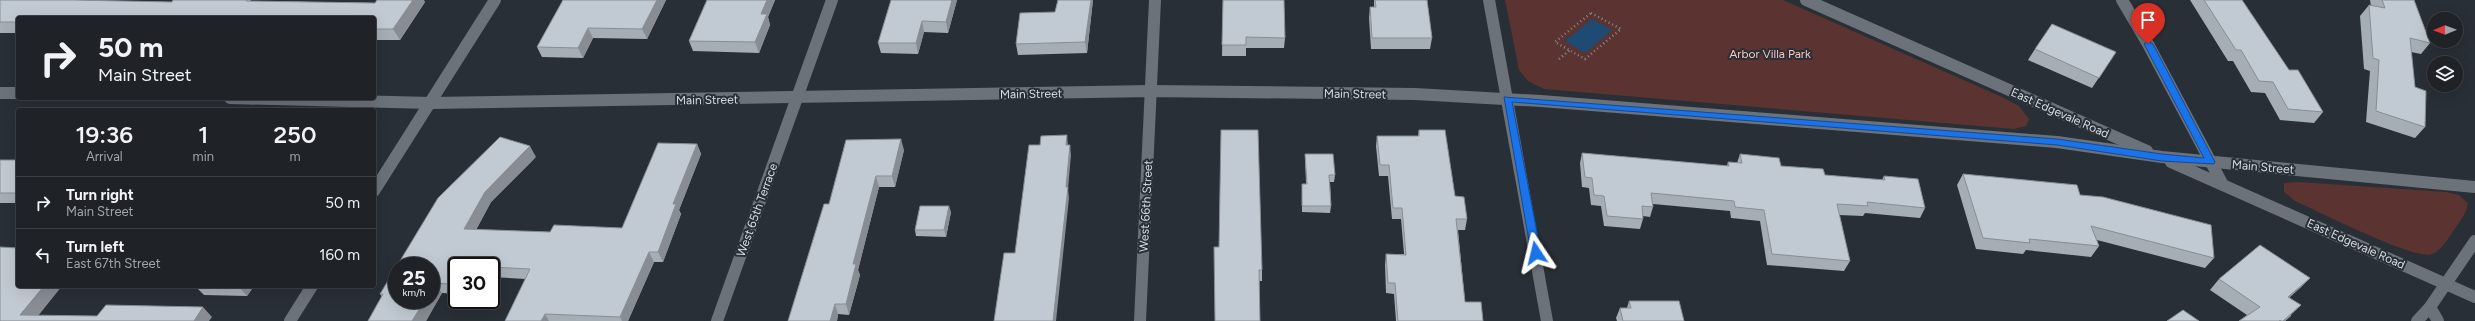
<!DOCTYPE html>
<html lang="en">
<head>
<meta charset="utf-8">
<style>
	body { margin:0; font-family:Figtree,sans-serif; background:#2c2f34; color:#f1f3f6; height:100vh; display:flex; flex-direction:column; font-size:15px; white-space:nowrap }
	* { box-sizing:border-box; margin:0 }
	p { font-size:13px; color:#a1a4a8 }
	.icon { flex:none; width:22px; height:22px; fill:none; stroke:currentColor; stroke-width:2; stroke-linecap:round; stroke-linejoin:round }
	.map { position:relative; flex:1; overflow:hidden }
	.sheet { position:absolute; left:16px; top:108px; width:360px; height:180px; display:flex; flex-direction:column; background:#1f2328; border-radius:4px; box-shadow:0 4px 16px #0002,0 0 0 1px #3c4045 }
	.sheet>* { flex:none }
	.hud { position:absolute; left:16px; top:16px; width:360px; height:84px; border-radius:4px; box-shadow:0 4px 16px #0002,0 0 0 1px #3c4045; background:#1f2328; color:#f1f3f6; overflow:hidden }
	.needle { width:26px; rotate:269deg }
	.buttons { position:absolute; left:2427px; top:12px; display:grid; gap:8px }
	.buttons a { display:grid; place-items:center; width:36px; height:36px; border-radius:50%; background:#1f2328; box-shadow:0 4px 16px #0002,0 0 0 1px #3c4045; font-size:20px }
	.speed { position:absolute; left:388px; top:257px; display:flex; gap:8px; font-size:20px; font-weight:700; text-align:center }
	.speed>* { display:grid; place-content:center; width:52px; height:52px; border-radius:50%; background:#1f2328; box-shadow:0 4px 16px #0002,0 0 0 1px #3c4045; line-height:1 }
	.speed small { font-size:10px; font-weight:400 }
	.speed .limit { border:2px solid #111; border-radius:6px; background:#fff; color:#111 }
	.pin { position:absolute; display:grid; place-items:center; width:34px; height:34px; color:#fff; margin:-41px -17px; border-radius:50% 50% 50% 0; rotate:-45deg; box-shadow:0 0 4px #0007 }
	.pin .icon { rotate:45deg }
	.me { position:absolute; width:44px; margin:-22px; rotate:350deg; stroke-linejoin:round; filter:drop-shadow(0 0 3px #0008) }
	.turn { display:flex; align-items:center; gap:14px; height:84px; padding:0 16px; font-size:18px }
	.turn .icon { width:52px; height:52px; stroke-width:2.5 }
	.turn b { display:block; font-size:28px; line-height:34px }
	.eta { display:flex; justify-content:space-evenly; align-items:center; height:68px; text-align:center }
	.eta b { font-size:24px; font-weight:600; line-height:28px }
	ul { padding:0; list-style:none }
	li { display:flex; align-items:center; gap:12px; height:52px; padding:0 16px; border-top:1px solid #3c4045 }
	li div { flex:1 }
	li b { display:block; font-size:15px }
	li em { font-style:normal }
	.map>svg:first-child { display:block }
	.green { fill:#5b3330 }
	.water { fill:#1e4b73 }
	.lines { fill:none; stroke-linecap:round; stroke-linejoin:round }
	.path { stroke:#858b90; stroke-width:2.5; stroke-dasharray:1 3; stroke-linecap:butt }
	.street { stroke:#6b727a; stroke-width:12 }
	.wall { fill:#a6aeb5 }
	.shaded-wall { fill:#878d93 }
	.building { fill:#c1cad2; stroke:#878d93 }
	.route { fill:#1a73e8; stroke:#114b97 }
	.labels { text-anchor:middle; stroke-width:4; stroke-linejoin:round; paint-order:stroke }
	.park-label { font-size:12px; fill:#fdc3be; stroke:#292f36 }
	.street-label { font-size:12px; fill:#d8dde1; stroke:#292f36 }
</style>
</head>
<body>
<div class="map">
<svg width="2475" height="321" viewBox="0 0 2475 321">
	<rect width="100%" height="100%" fill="#292f36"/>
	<g class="green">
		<path d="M1505 0H1783L2002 97 2019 106 2029 119 2026 126 2014 129 1544 89 1528 81 1519 70Z"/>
		<path d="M2299 182 2446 192 2459 195 2468 203C2467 213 2460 221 2454 230 2449 237 2441 251 2432 254 2415 261 2316 210 2295 201L2284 192V183Z"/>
	</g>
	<path class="water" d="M1592 19 1612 30 1585 53 1565 41Z"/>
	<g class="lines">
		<g class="path">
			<path d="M1591 13 1621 29 1585 59 1555 42Z"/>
			<path d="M1559 59 1570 50"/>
		</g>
		<g class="street">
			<path d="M1489 0 1547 321"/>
			<path d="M1806 0 2147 151"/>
			<path d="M2122 0 2148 44 2223 185"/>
			<path d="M0 93H18"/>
			<path d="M230 98 431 103 1151 91 1415 94 1541 101 2057 142 2162 157 2475 187"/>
			<path d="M2171 162 2475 297"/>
			<path d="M374 191 495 0"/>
			<path d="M2430 307 2438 321"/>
			<path d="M290 321 312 286"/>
			<path d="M717 321 832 0"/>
			<path d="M1140 321 1155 0"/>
			<path d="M2417 321 2430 307 2475 241"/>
		</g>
	</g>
	<g class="wall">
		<path d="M0 0 172 2 173 0H250L251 1 375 3 425 2 400 40H374V18H18V33H0Z"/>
		<path d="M563 0H666L647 39 593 38 583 58 542 57 537 47Z"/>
		<path d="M707 0H775L768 17 770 25 759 53 693 51 689 41Z"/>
		<path d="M957 0 948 33 924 32 918 54 881 53 878 43Z"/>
		<path d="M1058 0H1093L1087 53 1018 55 1016 44 1055 12Z"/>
		<path d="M1223 0 1285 38 1284 48H1246V56H1222Z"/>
		<path d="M1374 0H1427L1432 38 1430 49H1371L1369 18 1370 7H1374Z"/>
		<path d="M2190 0H2242L2289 70 2323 112 2314 123 2280 120 2265 93 2251 92 2233 61H2228Z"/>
		<path d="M2370 0H2414L2430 43 2421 54 2411 52 2415 87 2425 127 2415 138 2366 122 2370 71 2364 69 2360 16 2369 5 2371 6Z"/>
		<path d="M2035 49 2116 52 2092 88 2028 60Z"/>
		<path d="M1419 130 1467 219 1465 230H1458L1465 302 1483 321H1396L1394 294 1386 293 1385 265 1386 254H1404L1401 219H1392L1388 176H1379L1376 146 1377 136H1418Z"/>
		<path d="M697 144 701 154 679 210 681 214 663 262H654L628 321H505L526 279 491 277V266H457L455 294 442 293 426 321H368L382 297 380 294 536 157 491 202 476 230 550 232 622 228Z"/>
		<path d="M904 150 895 187H879L858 270 860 275 849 315 838 314 837 321H788L829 204Z"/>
		<path d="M1582 153 1727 166 1728 162 1737 163 1740 154 1781 166 1825 175 1882 180 1884 176 1925 208 1920 218 1865 213 1863 216 1839 215 1850 261 1844 271 1767 265 1760 221 1731 218 1730 211 1653 204V207L1650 217 1643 216V219L1640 229 1604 226 1601 206 1591 205 1589 188 1582 187 1580 163Z"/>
		<path d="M1305 154 1335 175 1334 182H1330L1331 206 1330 213 1302 212V184H1306Z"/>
		<rect x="0" y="160" width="18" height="43"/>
		<path d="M1963 174 2080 195 2214 258 2205 268 2097 240 2099 246 2091 257 2026 250 2023 254 1976 249 1957 185Z"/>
		<path d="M951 212 946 237 916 236 915 230Z"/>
		<path d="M1214 247 1262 270V281H1259Z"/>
		<path d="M2310 278 2300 288 2290 297 2291 316 2285 321H2239L2247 315 2210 290 2219 279Z"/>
		<path d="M195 286H254L247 296 204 295Z"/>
		<path d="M1629 301 1684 321H1617L1616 318 1620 308H1627Z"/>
	</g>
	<g class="shaded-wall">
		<path d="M413 0H424L425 2 400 40 393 29Z"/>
		<path d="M657 0H666L647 39 642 29Z"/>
		<path d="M767 0H775L768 17 770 25 759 53 755 42 761 14Z"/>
		<path d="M952 0H957L948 33 946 22Z"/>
		<path d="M1091 0H1093L1087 53 1085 42Z"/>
		<path d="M922 21 924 32 918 54 916 43Z"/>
		<path d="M588 28 593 38 583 58 578 48Z"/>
		<path d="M1067 135 1068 146 1066 145Z"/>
		<path d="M901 139 904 150 895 187 892 176Z"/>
		<path d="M697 144 701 154 679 210 681 214 663 262 658 252 673 204Z"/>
		<path d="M1070 145 1071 155 1068 189 1069 198 1056 321H1053Z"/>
		<path d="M530 146 536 157 491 202 471 239 464 229 485 192Z"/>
		<path d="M876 176 879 187 858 270 860 275 849 315 846 304 853 264Z"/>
		<path d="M949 206 951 212 946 237 944 230Z"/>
		<path d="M649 252 654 262 628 321H622L620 317Z"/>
		<path d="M457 269V291L455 294 449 284Z"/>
		<path d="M2310 278 2300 288 2278 307 2288 297Z"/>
		<path d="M435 283 442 293 426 321H412L425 300H431V290Z"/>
		<path d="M44 286H62L34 321 20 315Z"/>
		<path d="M238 286H254L247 296Z"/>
		<path d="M835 304 838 314 837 321H830Z"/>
		<path d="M2301 305 2285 321H2283Z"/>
		<path d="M203 307 212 317 209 321H194Z"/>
		<path d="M545 314 549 321H541Z"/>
	</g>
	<g class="building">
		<path d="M0 0H74L172 2 173 0H247L246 1 375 3 377 0H413L393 29H374V18H18V22H0Z"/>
		<path d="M563 0H657L642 29 588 28 578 48 537 47Z"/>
		<path d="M707 0H767L761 14H767L755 42 689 41Z"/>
		<path d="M891 0H952L946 22 922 21 916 43H878Z"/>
		<path d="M1058 0H1091L1085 42 1016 44 1020 13 1055 12Z"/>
		<path d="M1223 0H1284L1285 38 1246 37V45H1222Z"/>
		<path d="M1375 0H1427L1432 38H1372L1370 7H1376Z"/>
		<path d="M2204 0H2242L2289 70H2298L2323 112 2288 109 2273 82 2259 81 2241 50H2236Z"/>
		<path d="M2382 0H2414L2430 43 2410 38 2415 87 2426 91 2425 127 2376 111 2379 60 2373 58 2369 5 2385 8Z"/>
		<path d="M2052 24 2116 52 2099 78 2035 49Z"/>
		<path d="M1221 130H1258L1262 270H1259L1260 321H1215L1214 247H1219Z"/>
		<path d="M1419 130H1445L1455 196 1464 197 1467 219H1456L1465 302H1481L1483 321H1398L1395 283H1388L1386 254 1406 255 1402 208H1393L1389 165H1380L1377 136H1419Z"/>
		<path d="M1067 135 1066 145H1070L1066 187H1068L1053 321H994L1004 253H1015L1029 145H1040L1041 136Z"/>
		<path d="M500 137 530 146 485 192 464 229 550 232 554 225 622 228 658 143 697 144 673 204H676L658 252H649L620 317 545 314 541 321H505L530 269 491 267V266H457V269L449 284 435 283 431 290V266H397V300H425L412 321H368L383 294H380L438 198Z"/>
		<path d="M901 139 892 176H876L853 264H856L846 304H835L830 321H788L824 204H829L846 140Z"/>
		<path d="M1582 153 1729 166 1728 162 1742 163 1740 154 1779 158 1781 166 1823 169 1825 175 1885 180 1884 176 1918 179 1925 208 1867 202 1868 206 1837 204 1850 261 1772 254 1764 210 1735 207 1734 201 1651 193 1653 207 1642 206 1643 219 1607 216 1604 196 1594 195 1592 178 1585 177Z"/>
		<path d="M1305 154H1333L1335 175H1329L1331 206H1302V184H1307Z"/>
		<rect x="0" y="160" width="18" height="33"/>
		<path d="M1963 174 2077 185 2080 195 2103 197 2211 225 2214 258 2091 226 2099 246 2029 239 2030 243 1983 238Z"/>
		<path d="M920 206H949L944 230H915Z"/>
		<path d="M2260 245 2310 278 2288 297 2301 305 2283 321H2281L2280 320 2279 321H2239L2260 307 2219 279Z"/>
		<path d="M0 247 18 248V286H44L20 315 97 316 106 305 203 307 194 321H0Z"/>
		<path d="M1629 301H1679L1684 321H1623L1620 308H1631Z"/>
		<path d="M2183 310 2199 321H2167Z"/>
	</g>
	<path class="route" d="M2148 41 2153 44 2215 162 2214 164 2162 161 2057 145 1512 102 1541 253 1536 257 1531 253 1504 97 2057 139 2162 154 2204 158 2144 44Z"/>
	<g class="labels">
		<g class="park-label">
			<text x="1770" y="58">Arbor Villa Park</text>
		</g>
		<g class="street-label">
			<text transform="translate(1031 94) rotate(-1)" y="4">Main Street</text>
			<text transform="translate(1355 94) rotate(1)" y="4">Main Street</text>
			<text transform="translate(707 100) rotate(-1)" y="4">Main Street</text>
			<text transform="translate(2060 113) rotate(24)" y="4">East Edgevale Road</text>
			<text transform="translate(2263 167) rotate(5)" y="4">Main Street</text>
			<text transform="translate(1146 206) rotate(-87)" y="4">West 66th Street</text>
			<text transform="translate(757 210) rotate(-70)" y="4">West 65th Terrace</text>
			<text transform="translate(2356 244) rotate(24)" y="4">East Edgevale Road</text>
		</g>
	</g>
</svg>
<div class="buttons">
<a><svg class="needle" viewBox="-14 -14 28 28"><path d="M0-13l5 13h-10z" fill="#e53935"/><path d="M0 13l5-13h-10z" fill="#a1a4a8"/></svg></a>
<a><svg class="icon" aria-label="layers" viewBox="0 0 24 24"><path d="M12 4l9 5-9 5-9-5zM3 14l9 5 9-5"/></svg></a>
</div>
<div class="speed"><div>25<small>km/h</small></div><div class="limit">30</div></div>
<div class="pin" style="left:2148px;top:44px;background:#d93025"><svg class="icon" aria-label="arrive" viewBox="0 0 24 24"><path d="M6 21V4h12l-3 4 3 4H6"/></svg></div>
<svg class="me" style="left:1536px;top:253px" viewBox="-20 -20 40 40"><path d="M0-17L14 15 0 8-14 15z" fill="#1a73e8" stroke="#fff" stroke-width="4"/></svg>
<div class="hud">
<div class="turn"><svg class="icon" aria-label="right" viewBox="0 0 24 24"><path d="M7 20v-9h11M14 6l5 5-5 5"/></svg><div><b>50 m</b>Main Street</div></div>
</div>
<section class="sheet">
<div class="eta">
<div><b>19:36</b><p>Arrival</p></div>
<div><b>1</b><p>min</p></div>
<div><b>250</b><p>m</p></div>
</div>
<ul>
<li><svg class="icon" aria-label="right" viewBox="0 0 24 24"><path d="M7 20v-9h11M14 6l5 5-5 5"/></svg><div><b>Turn right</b><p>Main Street</p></div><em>50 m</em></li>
<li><svg class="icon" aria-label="left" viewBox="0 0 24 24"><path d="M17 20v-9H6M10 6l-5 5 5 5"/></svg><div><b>Turn left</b><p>East 67th Street</p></div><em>160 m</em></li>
</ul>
</section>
</div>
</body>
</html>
